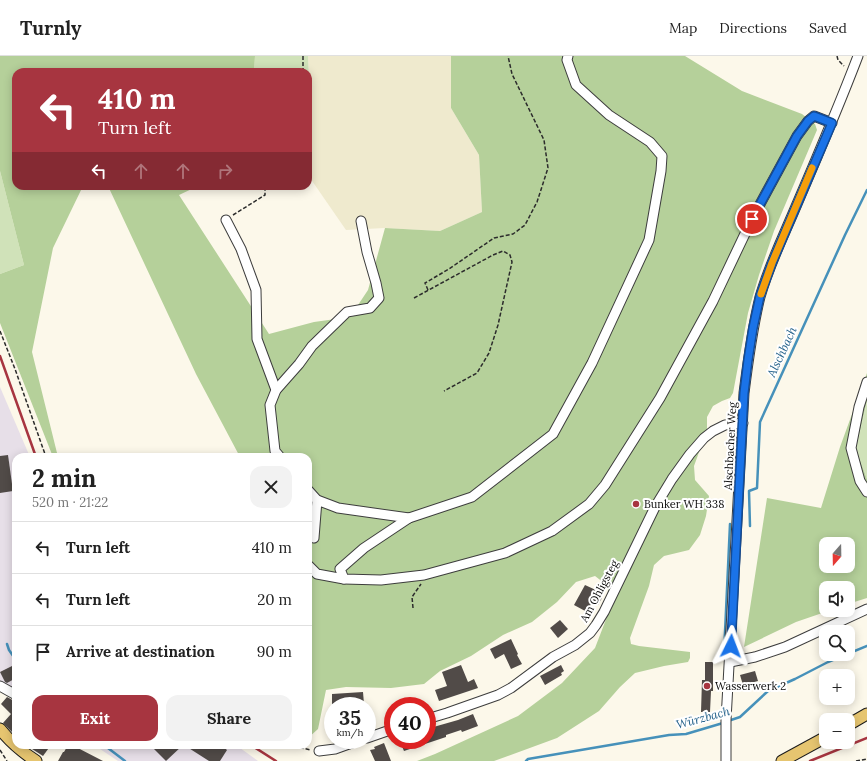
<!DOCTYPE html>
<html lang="en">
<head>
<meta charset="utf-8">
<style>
	body { margin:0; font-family:Lora,serif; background:#f2f2f2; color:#222; height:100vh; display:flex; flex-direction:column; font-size:15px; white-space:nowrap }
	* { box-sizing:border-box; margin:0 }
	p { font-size:13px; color:#767676 }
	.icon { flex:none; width:22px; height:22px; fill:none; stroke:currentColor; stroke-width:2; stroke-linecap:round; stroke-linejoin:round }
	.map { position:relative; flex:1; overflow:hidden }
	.drawer { position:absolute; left:12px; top:397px; width:300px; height:296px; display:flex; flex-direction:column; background:#fff; border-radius:12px; box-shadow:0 2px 10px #0003 }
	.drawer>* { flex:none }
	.banner { position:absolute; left:12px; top:12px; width:300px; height:122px; border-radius:12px; box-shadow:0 2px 10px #0003; background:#a73540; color:#fff; overflow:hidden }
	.needle { width:26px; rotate:200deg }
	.buttons { position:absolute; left:819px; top:481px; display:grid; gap:8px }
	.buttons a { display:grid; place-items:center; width:36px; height:36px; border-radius:8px; background:#fff; box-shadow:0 2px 10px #0003; font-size:20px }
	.speed { position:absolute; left:324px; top:641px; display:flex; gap:8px; font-size:20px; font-weight:700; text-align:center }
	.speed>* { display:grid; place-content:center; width:52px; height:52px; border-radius:50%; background:#fff; box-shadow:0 2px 10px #0003; line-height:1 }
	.speed small { font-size:10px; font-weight:400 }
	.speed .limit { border:6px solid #d22; background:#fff; color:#111 }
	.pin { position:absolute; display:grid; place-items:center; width:34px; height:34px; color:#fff; margin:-17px; border:2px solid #fff; border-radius:50%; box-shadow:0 1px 4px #0007 }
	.me { position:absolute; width:44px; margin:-22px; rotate:3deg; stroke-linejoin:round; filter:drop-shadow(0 0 3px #0008) }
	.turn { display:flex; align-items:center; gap:14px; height:84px; padding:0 20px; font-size:18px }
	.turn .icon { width:52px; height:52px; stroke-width:2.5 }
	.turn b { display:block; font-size:28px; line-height:34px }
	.lanes { display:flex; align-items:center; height:38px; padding:0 20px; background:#0003; justify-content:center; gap:20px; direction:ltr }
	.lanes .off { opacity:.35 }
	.round { display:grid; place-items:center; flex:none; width:42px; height:42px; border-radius:12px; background:#f2f2f2 }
	.headline { display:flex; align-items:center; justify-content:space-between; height:68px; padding:0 20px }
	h1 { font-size:24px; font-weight:800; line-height:30px }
	.button { display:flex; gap:8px; margin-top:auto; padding:8px 20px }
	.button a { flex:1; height:46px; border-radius:12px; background:#a73540; color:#fff; font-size:16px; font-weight:800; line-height:46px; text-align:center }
	.button a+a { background:#f2f2f2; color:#222 }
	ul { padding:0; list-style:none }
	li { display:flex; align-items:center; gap:12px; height:52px; padding:0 20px; border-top:1px solid #e0e0e0 }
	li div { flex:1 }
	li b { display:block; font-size:15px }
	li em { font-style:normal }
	header { display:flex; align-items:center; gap:24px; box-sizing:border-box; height:56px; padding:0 20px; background:#fff; border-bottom:1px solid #e0e0e0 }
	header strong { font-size:19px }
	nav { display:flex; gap:22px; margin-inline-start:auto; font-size:14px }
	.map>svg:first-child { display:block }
	.industrial { fill:#e7dfe8 }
	.farmland { fill:#efeace }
	.green { fill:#d0e2b9 }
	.forest { fill:#b5d09a; fill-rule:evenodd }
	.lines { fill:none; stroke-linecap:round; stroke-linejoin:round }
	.stream { stroke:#4691ba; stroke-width:2.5 }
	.building { fill:#514b48 }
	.minor-casing { stroke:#3d3d3d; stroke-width:11 }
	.major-casing { stroke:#1b1b1b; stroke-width:13 }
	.path { stroke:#2c2c2c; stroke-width:1.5; stroke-dasharray:4 2; stroke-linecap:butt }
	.minor { stroke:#fff; stroke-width:9 }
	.major { stroke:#e6c570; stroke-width:11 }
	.rail { stroke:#a73540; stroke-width:2.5 }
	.route-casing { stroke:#114b97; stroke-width:10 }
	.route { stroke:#1a73e8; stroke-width:7 }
	.slow { stroke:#f59e0b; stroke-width:7 }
	.poi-dot { fill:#a73540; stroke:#fff; stroke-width:1.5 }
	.labels { text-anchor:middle; stroke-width:4; stroke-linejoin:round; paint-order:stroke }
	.street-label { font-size:11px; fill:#0a0a0a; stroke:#fff }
	.poi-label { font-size:11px; fill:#0a0a0a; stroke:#fff; text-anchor:start }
	.water-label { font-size:12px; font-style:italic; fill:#25628b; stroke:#fff }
</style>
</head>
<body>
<header>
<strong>Turnly</strong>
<nav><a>Map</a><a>Directions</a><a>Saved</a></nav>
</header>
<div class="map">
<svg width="867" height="705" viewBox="0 0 867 705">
	<rect width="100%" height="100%" fill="#fcf8ea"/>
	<g class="industrial">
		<path d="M0 331 30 401H16V641L0 632Z"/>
		<path d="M94 689H236L258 705H118Z"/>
	</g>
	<path class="farmland" d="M308 0H451V52L479 99 482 156 440 175 385 172 346 174 308 119V65L311 64Z"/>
	<g class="green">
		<path d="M255 0H308L311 64 308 63V16H254Z"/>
		<path d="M0 115 24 209 0 218Z"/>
		<path d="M867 346V423L856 393Z"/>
	</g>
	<g class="forest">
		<path d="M0 0H255L254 16H16V130H83L53 192 32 296 58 401H53L0 267V218L24 209 0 115Z"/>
		<path d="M451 0H685L742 35 802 58 815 68 817 74 774 175 759 219 748 257 733 337 730 342 722 345 713 350 707 361V374L694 410 695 424 709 440 706 460 700 479 689 494 664 500 654 509 649 530 630 582 631 588 639 590 690 596V602L688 606 664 610 635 617 620 631 599 655 557 682 494 705H417L435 698 518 660 562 627 595 592 610 553 608 530 595 520 576 526 557 546 532 566 503 579 471 600 440 615 424 628 391 632 346 631 326 634 318 673 308 682V401H240L196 318 108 130H198L179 139 269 278 314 266 350 261 368 234 385 172 440 175 482 156 479 99 451 52Z"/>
		<path d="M867 317V345L856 393 867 423V542L848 548V532H826V554H831L796 566 744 591 767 442 821 452 840 391ZM826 488H848V510H826Z"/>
	</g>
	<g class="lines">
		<g class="stream">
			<path d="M750 470 749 435 757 432 760 366 845 179 867 134"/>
			<path d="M7 588 9 594 16 604"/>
			<path d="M724 598 730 468"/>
			<path d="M728 665 740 661 768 635 795 623 828 606 867 590"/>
			<path d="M104 689 125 705"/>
			<path d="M526 705 528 703 669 679 686 678 723 667"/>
		</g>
	</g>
	<g class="building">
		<path d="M8 399 13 435 0 437V400Z"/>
		<path d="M585 529 598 535 596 539 602 542 598 549 592 546 587 556 574 549Z"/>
		<path d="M560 564 568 573 558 582 550 572Z"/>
		<path d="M511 583 518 598 517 599 522 608 511 613 504 598 495 603 490 593Z"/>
		<path d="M705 606H713V635H711L710 656H701L702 624H705Z"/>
		<path d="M461 609 468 626 474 623 478 632 439 645 435 634 447 630 442 616Z"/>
		<path d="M561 609 564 615 561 617 562 619 545 629 540 620Z"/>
		<path d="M12 610 16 619V622L7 627 5 626 0 616Z"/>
		<path d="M755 615 758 625 743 629 740 619Z"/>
		<path d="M363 636 364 648 347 650H332V638Z"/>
		<path d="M7 641 16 646V680L3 667 11 658 1 648Z"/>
		<path d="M473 658 478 670 462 676 461 674 446 679V681L404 695 401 688 411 684H427V677L431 676 430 672 458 664Z"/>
		<path d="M384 687 391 705H375L370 694 375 693 374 691Z"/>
		<path d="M26 689H51L43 700Z"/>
		<path d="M68 689H72L103 705H58L63 696H64Z"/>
		<path d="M150 689H183L166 705Z"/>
		<path d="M184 689H221L227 694 220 705H209Z"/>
	</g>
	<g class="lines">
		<g class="minor-casing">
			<g id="minor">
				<path d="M226 164 241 193 256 234 257 283 276 334"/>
				<path d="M867 326 859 351 851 392 860 425 867 436"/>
				<path d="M280 401 275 395 270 349 276 334 299 308 312 290 347 256 370 252 379 242 376 227 367 196 361 165"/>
				<path d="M308 434 317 444 338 452 409 462 364 492 340 513 344 523 381 524 424 519 505 497 552 475 589 448 605 429 660 342 713 245 752 163 797 80 808 65 814 60 832 67"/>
				<path d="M409 462 472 441 553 378 592 307 649 184 661 115 662 100 650 86 609 59 576 29 567 4 568 0"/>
				<path d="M308 480 314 482 317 444"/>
				<path d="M308 509 317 518 344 523"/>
				<path d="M730 606 755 601 785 591 867 553"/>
				<path d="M0 630 16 639"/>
				<path d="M427 663 447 657 498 639 511 632 553 601 575 589 590 577 596 569 604 556 655 451 672 423 690 398 704 382 713 375 725 369 743 367"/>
				<path d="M367 682 393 673"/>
				<path d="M319 695 335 693 360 684"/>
				<path d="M726 705V664L744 337C748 305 752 273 760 241 769 209 784 179 797 148 818 99 839 50 858 0"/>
			</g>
		</g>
		<g class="major-casing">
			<g id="major">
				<path d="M848 669 867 658"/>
				<path d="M0 673C11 687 22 696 36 705"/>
				<path d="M782 705 826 681"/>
			</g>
		</g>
		<g class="path">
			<path d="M837 0 838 4 844 10"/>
			<path d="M303 16V0"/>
			<path d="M233 159 265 139V130"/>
			<path d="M428 234 425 227 449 213 494 182 513 178 525 169 537 146 548 112 544 84 512 18 508 0"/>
			<path d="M414 242 493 199 503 195 510 199 512 206 498 269 489 297 477 317 444 335"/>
			<path d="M0 275 15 313 46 401"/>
			<path d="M413 552 412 541 421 528"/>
			<path d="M288 689 311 694"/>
			<path d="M0 694 7 705"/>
			<path d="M856 705 867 703"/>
		</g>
		<use href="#minor" class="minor"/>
		<use href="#major" class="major"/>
		<g class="rail">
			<path d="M0 300 36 401"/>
			<path d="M251 689 276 705"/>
			<path d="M810 705 867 682"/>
		</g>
	</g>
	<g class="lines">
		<g class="route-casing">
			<path id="route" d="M731 590 744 337 748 304 753 272 760 240 772 207 832 67 814 60 808 65 797 80 752 163"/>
		</g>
		<use href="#route" class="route"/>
		<path class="slow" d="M761 238 772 207 812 112"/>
	</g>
	<g class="poi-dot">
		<circle cx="636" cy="448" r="4"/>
		<circle cx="707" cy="630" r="4"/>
	</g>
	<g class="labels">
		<g class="street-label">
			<text transform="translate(730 390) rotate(-87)" y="4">Alschbacher Weg</text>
			<text transform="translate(599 535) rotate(-62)" y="4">Am Ohligsteg</text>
		</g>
		<g class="poi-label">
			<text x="644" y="452">Bunker WH 338</text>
			<text x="715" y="634">Wasserwerk 2</text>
		</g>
		<g class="water-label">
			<text transform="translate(782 296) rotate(-65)" y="4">Alschbach</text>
			<text transform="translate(703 662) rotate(-15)" y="4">Würzbach</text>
		</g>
	</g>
</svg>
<div class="buttons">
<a><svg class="needle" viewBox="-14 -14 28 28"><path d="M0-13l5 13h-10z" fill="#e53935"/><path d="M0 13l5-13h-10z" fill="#767676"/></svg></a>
<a><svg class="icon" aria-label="sound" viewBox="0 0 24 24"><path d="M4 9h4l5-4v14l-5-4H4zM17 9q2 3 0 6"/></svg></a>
<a><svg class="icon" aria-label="search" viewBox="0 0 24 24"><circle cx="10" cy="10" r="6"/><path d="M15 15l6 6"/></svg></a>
<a>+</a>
<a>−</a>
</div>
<div class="speed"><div>35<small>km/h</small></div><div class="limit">40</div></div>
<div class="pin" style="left:752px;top:163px;background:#d93025"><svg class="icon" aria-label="arrive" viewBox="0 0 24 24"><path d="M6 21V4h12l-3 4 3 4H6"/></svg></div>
<svg class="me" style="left:731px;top:590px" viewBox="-20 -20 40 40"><path d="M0-17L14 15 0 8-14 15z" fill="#1a73e8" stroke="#fff" stroke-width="4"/></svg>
<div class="banner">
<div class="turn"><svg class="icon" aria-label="left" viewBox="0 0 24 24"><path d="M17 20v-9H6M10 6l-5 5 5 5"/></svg><div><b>410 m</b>Turn left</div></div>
<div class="lanes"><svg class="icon" aria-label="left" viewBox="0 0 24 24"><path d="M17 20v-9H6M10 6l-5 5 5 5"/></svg><svg class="icon off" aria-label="ahead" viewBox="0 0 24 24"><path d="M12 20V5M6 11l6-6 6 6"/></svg><svg class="icon off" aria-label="ahead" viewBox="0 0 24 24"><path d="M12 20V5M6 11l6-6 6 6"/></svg><svg class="icon off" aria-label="right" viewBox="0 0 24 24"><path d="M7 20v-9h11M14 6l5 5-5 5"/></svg></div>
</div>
<section class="drawer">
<div class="headline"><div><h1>2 min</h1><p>520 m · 21:22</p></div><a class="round"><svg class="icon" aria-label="close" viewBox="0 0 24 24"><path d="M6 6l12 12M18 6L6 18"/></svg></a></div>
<ul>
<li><svg class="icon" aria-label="left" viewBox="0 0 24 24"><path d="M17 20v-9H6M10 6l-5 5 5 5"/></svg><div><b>Turn left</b></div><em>410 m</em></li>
<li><svg class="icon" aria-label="left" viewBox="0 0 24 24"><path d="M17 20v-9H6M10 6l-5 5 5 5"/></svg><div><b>Turn left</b></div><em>20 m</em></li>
<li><svg class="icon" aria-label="arrive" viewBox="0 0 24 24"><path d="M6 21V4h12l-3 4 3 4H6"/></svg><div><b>Arrive at destination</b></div><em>90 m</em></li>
</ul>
<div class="button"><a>Exit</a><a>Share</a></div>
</section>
</div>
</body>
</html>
